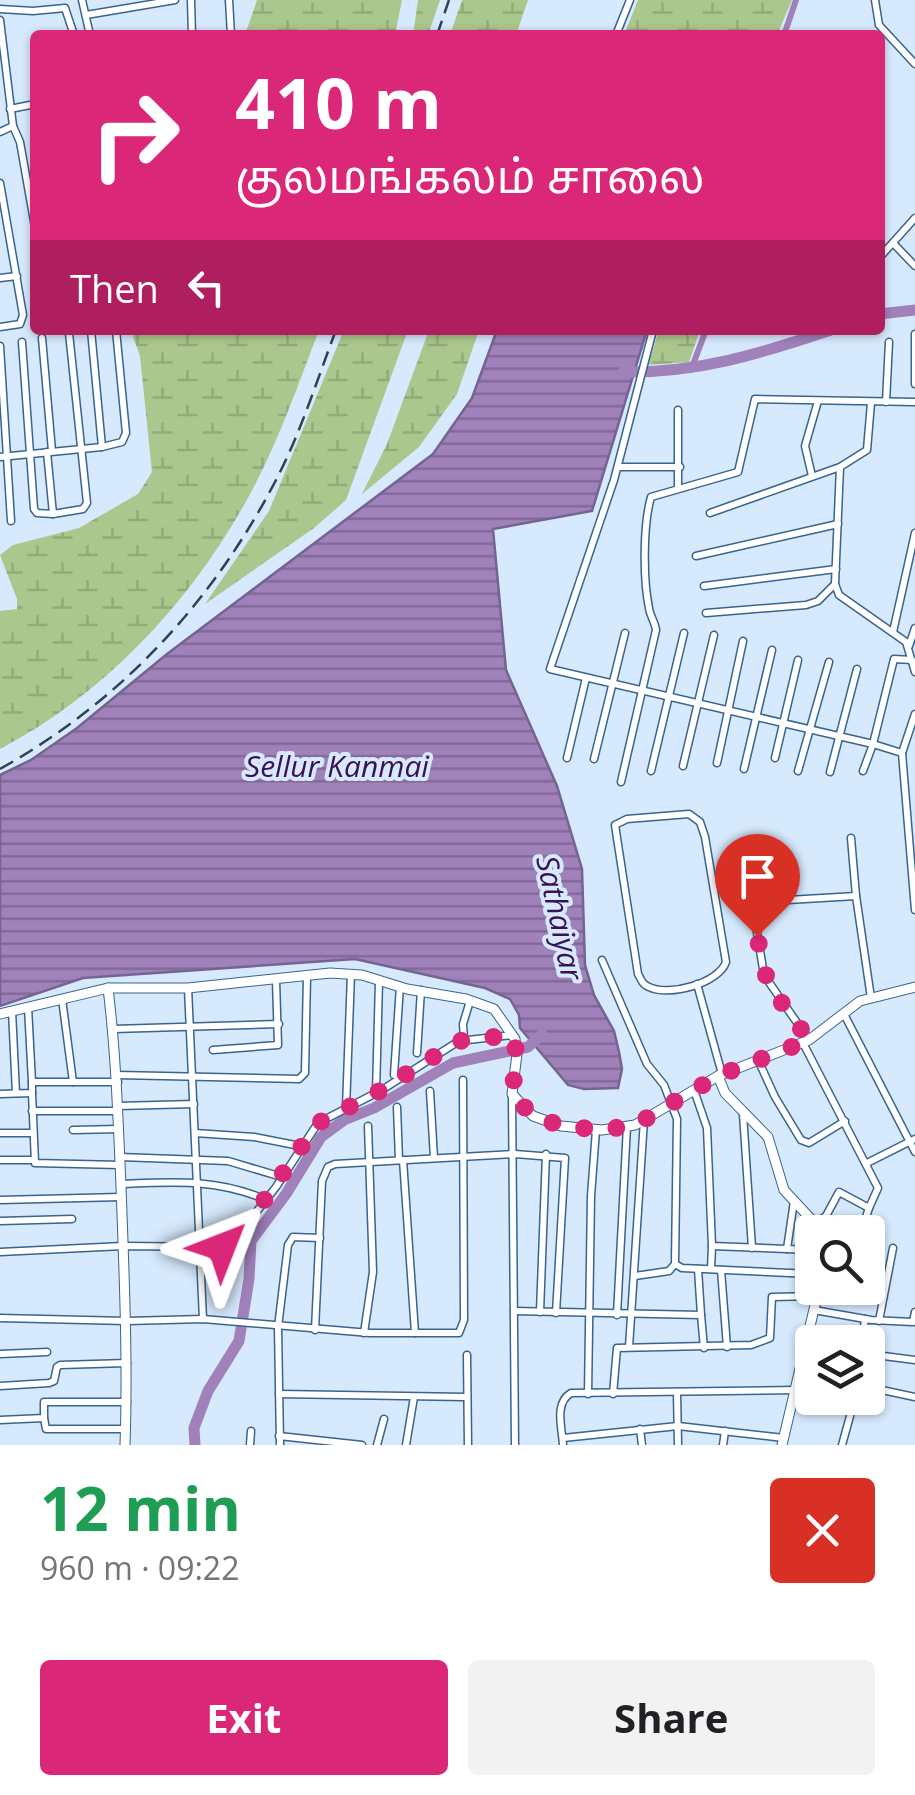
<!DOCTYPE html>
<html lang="en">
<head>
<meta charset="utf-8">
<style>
	body { margin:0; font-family:"Open Sans","Noto Sans Tamil",sans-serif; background:#f2f2f2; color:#202124; height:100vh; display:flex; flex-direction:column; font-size:38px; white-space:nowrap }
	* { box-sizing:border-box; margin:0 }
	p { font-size:32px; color:#757577 }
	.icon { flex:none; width:55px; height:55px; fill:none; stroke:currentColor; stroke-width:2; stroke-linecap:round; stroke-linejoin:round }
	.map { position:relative; height:1445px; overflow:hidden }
	.side { display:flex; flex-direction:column; background:#fff; flex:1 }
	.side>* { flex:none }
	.top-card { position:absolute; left:30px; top:30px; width:855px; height:305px; border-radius:10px; box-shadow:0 2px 8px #0004; background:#db2777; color:#fff; overflow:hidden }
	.fabs { position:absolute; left:795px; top:1215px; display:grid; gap:20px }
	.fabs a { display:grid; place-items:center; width:90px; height:90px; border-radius:10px; background:#fff; box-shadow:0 2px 8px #0004; font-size:50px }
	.pin { position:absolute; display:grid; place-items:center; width:85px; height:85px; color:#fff; margin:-102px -42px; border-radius:50% 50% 50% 0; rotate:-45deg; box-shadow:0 0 10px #0007 }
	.pin .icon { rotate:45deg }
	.me { position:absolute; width:110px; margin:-55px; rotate:45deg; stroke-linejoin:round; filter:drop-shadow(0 0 8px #0008) }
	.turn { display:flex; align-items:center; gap:35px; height:210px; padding:0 40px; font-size:45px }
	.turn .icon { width:130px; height:130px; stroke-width:2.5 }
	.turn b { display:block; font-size:70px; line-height:85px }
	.then { display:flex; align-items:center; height:95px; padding:0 40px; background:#0003; gap:20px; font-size:38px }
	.round { display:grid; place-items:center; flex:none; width:105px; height:105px; border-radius:10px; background:#f2f2f2 }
	.head { display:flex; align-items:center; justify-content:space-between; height:170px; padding:0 40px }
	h1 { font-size:60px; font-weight:700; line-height:75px; color:#1e9e55 }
	.cta { display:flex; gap:20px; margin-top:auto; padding:20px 40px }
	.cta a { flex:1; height:115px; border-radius:10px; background:#db2777; color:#fff; font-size:40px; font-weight:700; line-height:115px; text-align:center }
	.cta a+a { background:#f2f2f2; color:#202124 }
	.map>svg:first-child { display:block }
	.wetland { fill:url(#wetland-marsh) }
	.water { fill:url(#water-rules); stroke:#746491; stroke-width:2.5 }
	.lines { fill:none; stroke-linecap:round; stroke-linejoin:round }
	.canal { stroke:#a081ba; stroke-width:6 }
	.river { stroke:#a081ba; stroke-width:11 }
	.street-casing { stroke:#38648e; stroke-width:9 }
	.secondary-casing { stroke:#38648e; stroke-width:11 }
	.street { stroke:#fff; stroke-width:6 }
	.secondary { stroke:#fff; stroke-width:9 }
	.rail { stroke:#2f4255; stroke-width:2.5; stroke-dasharray:15 8; stroke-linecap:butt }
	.route { stroke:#db2777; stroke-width:18; stroke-dasharray:0 32.4 }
	.labels { text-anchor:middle; stroke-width:8; stroke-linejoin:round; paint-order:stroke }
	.water-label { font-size:30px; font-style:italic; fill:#3c1056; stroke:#d6e9fd }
</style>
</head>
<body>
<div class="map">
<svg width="915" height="1445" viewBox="0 0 915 1445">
	<defs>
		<pattern id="wetland-marsh" width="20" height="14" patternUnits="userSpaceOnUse" patternTransform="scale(2.5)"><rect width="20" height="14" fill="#abc78d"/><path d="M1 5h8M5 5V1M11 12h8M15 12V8" fill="none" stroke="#92ab7a"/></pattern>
		<pattern id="water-rules" width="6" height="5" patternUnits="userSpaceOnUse" patternTransform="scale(2.5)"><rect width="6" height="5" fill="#a081ba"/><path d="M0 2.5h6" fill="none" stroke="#816998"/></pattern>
	</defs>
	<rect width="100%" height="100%" fill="#d6e9fd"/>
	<g class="wetland">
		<path d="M257 0H402L395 35H245Z"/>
		<path d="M418 0H440L428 35H413Z"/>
		<path d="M462 0H528L516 35H450Z"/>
		<path d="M638 0H792L777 35H624Z"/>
		<path d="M136 330H319C297 388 275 451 244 505 187 606 103 695 0 749V611L17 609V599L0 555 13 545 79 528 138 494 152 472 140 356 133 337Z"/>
		<path d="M344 330H408L346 500 314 528 205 604 269 511Z"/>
		<path d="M429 330H479L457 394 419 447 362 494 387 444Z"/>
		<path d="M659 330H700L689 362 648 365Z"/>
	</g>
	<path class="water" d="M497 330H647L592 511 493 529 506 670 557 786 582 869 585 965 594 995 614 1031 619 1052 622 1069 618 1088 584 1089 568 1085 520 1028 519 1015 510 999 485 988 355 959 83 978 0 1006V775L31 760 77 728 167 654 433 454 472 398Z"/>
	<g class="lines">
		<g class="canal">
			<path d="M784 35 796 0"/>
			<path d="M691 370 706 330"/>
		</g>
		<g class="river">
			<path d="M880 314 915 310"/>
			<path d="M623 372C699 373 759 354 831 330"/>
			<path d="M195 1445 194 1428 208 1391 239 1341 249 1279 251 1241 286 1194 321 1137 344 1120 374 1108 453 1063 528 1047 542 1034"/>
		</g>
		<g class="street-casing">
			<g id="street">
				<path d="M82 0 90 35"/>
				<path d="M191 0 192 35"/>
				<path d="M229 0 231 35"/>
				<path d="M875 0 879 25 915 64"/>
				<path d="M0 9 33 11 65 8 74 35"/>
				<path d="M86 15 175 0"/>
				<path d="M0 20 13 126 0 132"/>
				<path d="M616 35 630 0"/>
				<path d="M10 109 35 104"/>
				<path d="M13 126 20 142 35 227"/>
				<path d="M0 183 23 315 20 324 0 327"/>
				<path d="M893 243 915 266"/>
				<path d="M880 257 915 218"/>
				<path d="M0 278 17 276"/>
				<path d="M91 330 102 447"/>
				<path d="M653 330 614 480 550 669 873 744 894 659 912 660"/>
				<path d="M915 334V384"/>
				<path d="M42 338 52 451"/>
				<path d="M22 342 34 509 37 513 53 514"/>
				<path d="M0 346 11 521"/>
				<path d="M886 402 889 342"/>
				<path d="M871 403 867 450 840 467 835 584 839 595 906 642 915 672"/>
				<path d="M678 410V488"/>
				<path d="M47 452 53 514 83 509 87 503 69 333"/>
				<path d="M0 457 102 447 122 442 126 433 116 330"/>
				<path d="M618 467H680"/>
				<path d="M812 476 805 446 818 401"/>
				<path d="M710 513 840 467"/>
				<path d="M696 556 838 524"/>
				<path d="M704 586 836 569"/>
				<path d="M706 613 806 605 818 601 835 584"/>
				<path d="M893 632 915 533"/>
				<path d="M909 646 915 628"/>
				<path d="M902 753 915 714"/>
				<path d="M567 758 586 678"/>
				<path d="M775 758 798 660"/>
				<path d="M594 759 625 633"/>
				<path d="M717 763 743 641"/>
				<path d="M683 766 714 635"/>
				<path d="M744 769 772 650"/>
				<path d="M651 771 684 633"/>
				<path d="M798 771 829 662"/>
				<path d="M863 771 873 744 902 753 915 910"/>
				<path d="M830 772 857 669"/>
				<path d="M621 782 656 630C655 622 650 616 649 608 643 579 643 525 651 497L738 472 755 399 915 402"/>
				<path d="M689 814 700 822 705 837 726 962C719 983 669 997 649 987 642 984 642 981 638 974L615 825 627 819Z"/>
				<path d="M851 838 856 896"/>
				<path d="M602 960 647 1064 664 1085 677 1119 675 1264 682 1268 812 1274"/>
				<path d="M697 984 722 1074"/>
				<path d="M188 988 203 1319"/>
				<path d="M62 999 73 1082"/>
				<path d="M28 1007 32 1082"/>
				<path d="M12 1011 16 1093"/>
				<path d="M844 1014 915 1152"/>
				<path d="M113 1029 279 1024"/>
				<path d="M464 1040 463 1024 470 1001"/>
				<path d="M809 1040 764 975 752 902 856 896 871 998"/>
				<path d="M803 1043 878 1188 869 1208 839 1192 826 1216 816 1223"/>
				<path d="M213 1050 278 1045 276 980"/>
				<path d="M417 1053 421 990"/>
				<path d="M759 1062 775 1097 801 1140 809 1143 845 1121"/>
				<path d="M117 1075 299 1079 305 1073 307 976"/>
				<path d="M394 1075 400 986"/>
				<path d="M694 1090 707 1128 712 1246 812 1250"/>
				<path d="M430 1091 434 1158"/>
				<path d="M32 1093 35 1163 120 1165"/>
				<path d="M377 1093 459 1041 513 1035"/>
				<path d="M0 1094 32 1093V1082H118"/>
				<path d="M512 1096 515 1445"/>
				<path d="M118 1106 194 1104"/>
				<path d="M397 1107 399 1160"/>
				<path d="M346 1108 351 974"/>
				<path d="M32 1111H118"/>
				<path d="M743 1114 752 1248"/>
				<path d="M73 1130 119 1129"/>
				<path d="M0 1133H32"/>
				<path d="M195 1133 254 1137 300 1146"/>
				<path d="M120 1157 228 1161 282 1177"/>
				<path d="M0 1160H33"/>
				<path d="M403 1160 415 1333"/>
				<path d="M867 1163 915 1139"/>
				<path d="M121 1184C171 1182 218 1178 266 1200"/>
				<path d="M0 1200 121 1197"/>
				<path d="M0 1221 72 1219"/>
				<path d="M861 1232 869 1208"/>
				<path d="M787 1249 794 1201"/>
				<path d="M0 1252 123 1246 222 1247 231 1244 276 1187 318 1123 376 1093 379 981"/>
				<path d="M711 1269 712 1246"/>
				<path d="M721 1270 727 1347"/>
				<path d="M635 1276 669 1271 675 1264"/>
				<path d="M814 1310 871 1320 913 1322 915 1312"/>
				<path d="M514 1311 701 1315 698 1269"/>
				<path d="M540 1312 546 1154"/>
				<path d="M617 1315 627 1126"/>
				<path d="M701 1315 704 1348"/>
				<path d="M0 1318 127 1321 203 1319 370 1333H459L464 1320 463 1080"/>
				<path d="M879 1321 893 1248"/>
				<path d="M315 1330 322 1181 328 1167 335 1164 515 1154 565 1158 556 1313"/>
				<path d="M364 1333 373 1272 368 1126"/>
				<path d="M862 1342 865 1319"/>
				<path d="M629 1347 644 1120"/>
				<path d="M0 1354 47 1352"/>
				<path d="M868 1354 915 1360"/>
				<path d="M467 1355 468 1445"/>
				<path d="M0 1386 49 1383 54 1381 57 1367 60 1365 127 1363"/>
				<path d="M868 1387 915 1397"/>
				<path d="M677 1392 678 1445"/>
				<path d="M279 1394 466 1397"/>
				<path d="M588 1394 591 1196 596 1130"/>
				<path d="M613 1394 617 1348 751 1345 770 1338 772 1297 816 1296"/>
				<path d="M44 1418 46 1429H126"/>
				<path d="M0 1420 44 1418V1402H127"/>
				<path d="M640 1429 642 1445"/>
				<path d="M279 1436 362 1445"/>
				<path d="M563 1438 678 1426 784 1438"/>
				<path d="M250 1445 251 1431"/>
				<path d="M280 1445 278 1327 288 1245 293 1237 320 1238"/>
				<path d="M377 1445 384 1419"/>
				<path d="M406 1445 414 1397"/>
				<path d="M563 1445C562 1427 554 1403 571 1393L797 1390"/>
				<path d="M723 1445 725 1431"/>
				<path d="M842 1445 855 1398"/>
			</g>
		</g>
		<g class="secondary-casing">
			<g id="secondary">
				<path d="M108 988C116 1054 118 1119 121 1186 124 1272 128 1358 125 1445"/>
				<path d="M0 1014 108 988H188L330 973 362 975 407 989 466 999 494 1009 515 1039 517 1054 512 1094 533 1116 561 1126 602 1130 635 1125 718 1076 809 1040 860 1001 915 987"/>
				<path d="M718 1076 725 1093 768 1137 784 1190 823 1232"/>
				<path d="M782 1445 819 1288"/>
			</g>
		</g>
		<use href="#street" class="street"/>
		<use href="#secondary" class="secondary"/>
		<g class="rail">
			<path d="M437 35 449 0"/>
			<path d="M0 769C121 701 212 603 276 480 301 432 317 380 336 330"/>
		</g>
	</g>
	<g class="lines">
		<path class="route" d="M222 1247 237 1239 318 1123 376 1093 459 1041 512 1035 517 1054 512 1094 533 1116 562 1126 602 1130 635 1125 718 1076 809 1040 768 984 757 936"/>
	</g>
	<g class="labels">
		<g class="water-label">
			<text x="337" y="777">Sellur Kanmai</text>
			<text transform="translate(559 918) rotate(78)" y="10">Sathaiyar</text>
		</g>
	</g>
</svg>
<div class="fabs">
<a><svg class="icon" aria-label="search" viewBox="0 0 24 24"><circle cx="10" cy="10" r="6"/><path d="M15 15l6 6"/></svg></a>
<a><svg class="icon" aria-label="layers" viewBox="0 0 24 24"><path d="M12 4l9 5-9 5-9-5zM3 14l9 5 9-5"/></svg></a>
</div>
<div class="pin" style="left:757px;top:936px;background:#d93025"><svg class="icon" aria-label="arrive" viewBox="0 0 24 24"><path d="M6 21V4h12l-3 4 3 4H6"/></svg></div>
<svg class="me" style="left:222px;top:1247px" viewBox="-20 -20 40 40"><path d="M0-17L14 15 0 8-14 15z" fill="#db2777" stroke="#fff" stroke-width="4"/></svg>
<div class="top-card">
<div class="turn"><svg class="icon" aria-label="right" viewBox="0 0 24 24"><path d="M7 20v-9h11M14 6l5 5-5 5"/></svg><div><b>410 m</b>குலமங்கலம் சாலை</div></div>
<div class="then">Then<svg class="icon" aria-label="left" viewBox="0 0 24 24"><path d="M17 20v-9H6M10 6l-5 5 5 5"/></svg></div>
</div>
</div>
<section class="side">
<div class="head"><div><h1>12 min</h1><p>960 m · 09:22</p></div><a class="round" style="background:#d93025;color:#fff"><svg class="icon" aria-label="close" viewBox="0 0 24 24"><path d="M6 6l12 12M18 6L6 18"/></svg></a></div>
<div class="cta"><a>Exit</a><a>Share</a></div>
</section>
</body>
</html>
